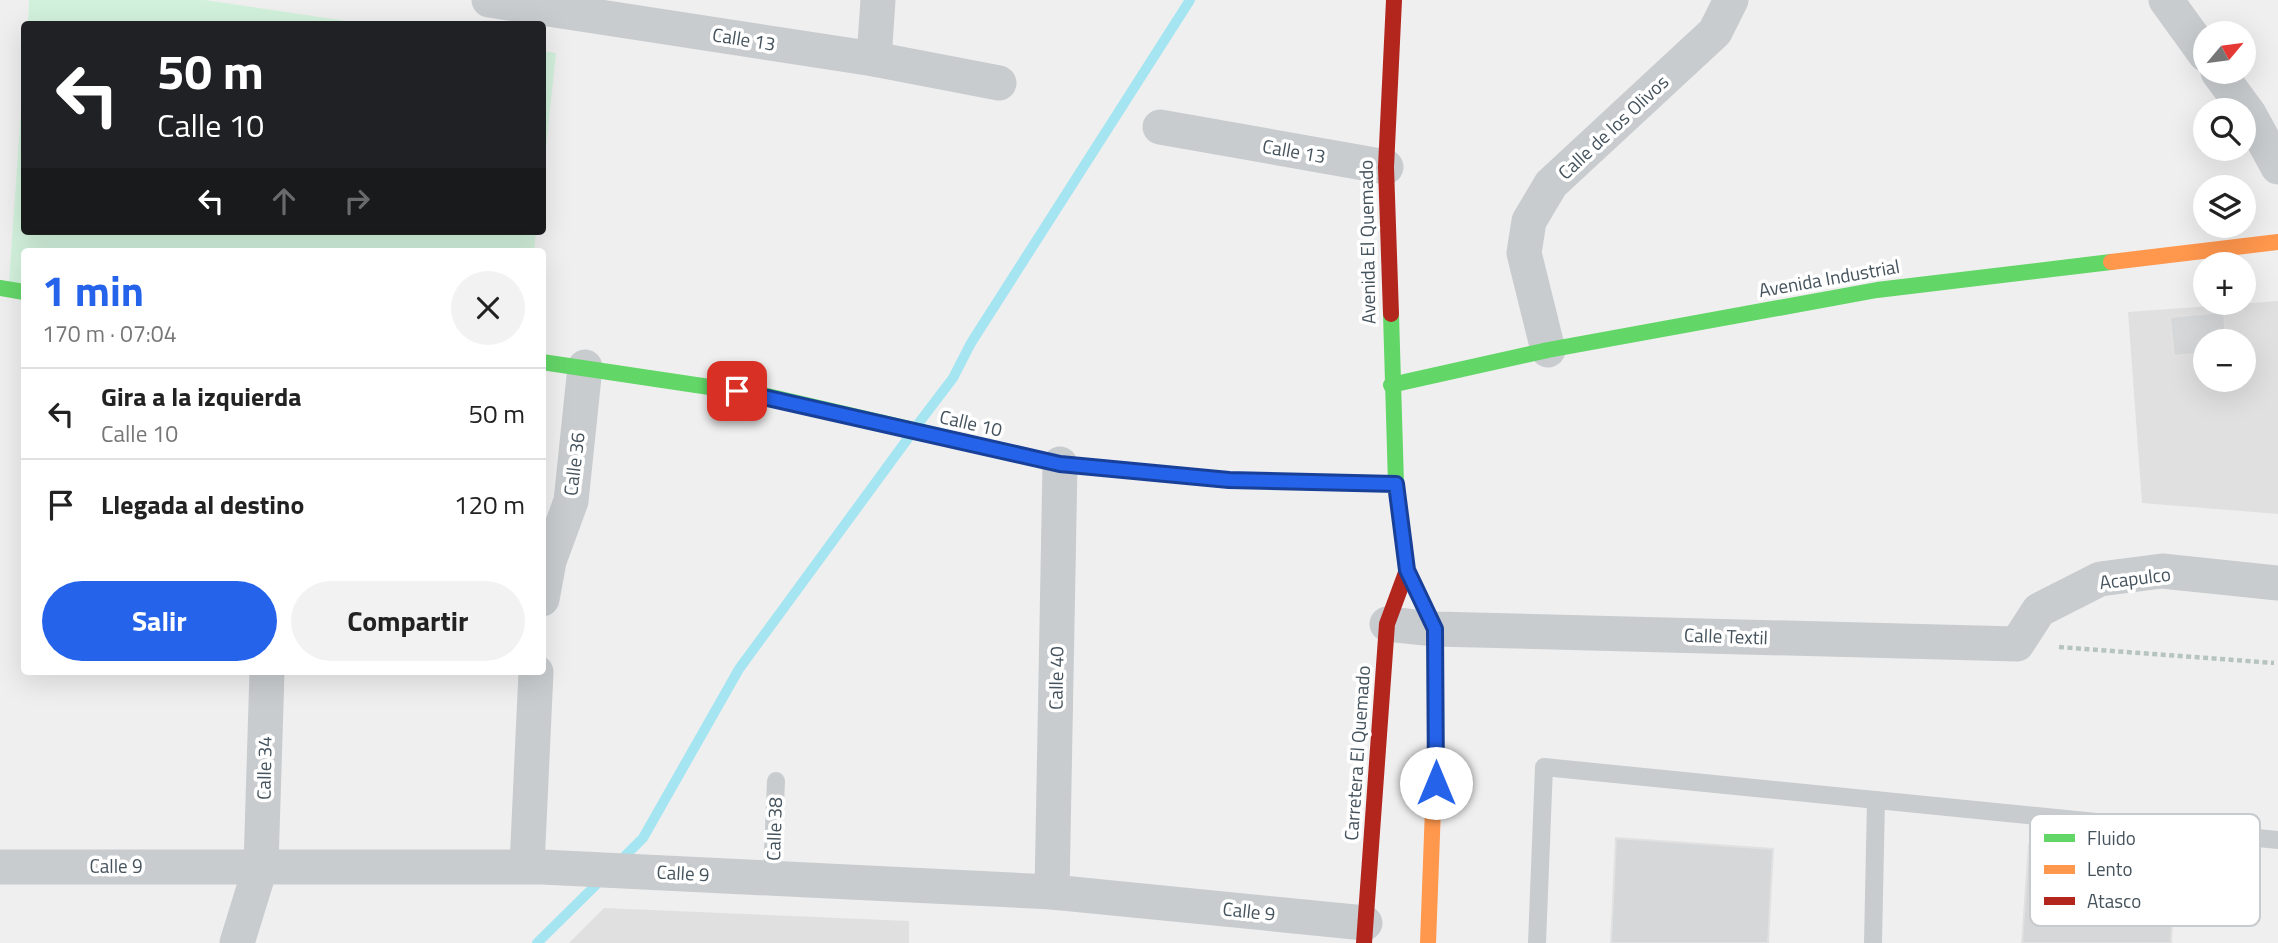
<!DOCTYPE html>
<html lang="es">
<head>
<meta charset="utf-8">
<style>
	body { margin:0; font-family:"Titillium Web",sans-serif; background:#f2f2f2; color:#222; height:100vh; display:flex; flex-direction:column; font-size:26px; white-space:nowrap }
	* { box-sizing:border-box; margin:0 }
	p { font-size:23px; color:#767676 }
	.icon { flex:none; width:38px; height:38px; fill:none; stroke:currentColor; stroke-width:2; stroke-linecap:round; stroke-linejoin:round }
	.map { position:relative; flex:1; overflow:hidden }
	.sheet { position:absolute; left:21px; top:248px; width:525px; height:427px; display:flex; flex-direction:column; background:#fff; border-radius:7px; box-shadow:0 7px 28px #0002 }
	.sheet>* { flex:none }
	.top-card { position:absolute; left:21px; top:21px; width:525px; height:214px; border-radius:7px; box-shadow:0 7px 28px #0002; background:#202124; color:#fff; overflow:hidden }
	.needle { width:46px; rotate:61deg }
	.controls { position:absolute; left:2193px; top:21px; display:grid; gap:14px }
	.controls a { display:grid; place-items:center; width:63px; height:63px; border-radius:50%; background:#fff; box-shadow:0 7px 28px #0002; font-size:35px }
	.pin { position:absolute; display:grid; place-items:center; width:60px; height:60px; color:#fff; margin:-30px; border-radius:14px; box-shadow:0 4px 10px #0006 }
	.me { position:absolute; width:77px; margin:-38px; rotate:0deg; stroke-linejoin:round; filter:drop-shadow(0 0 5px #0008) }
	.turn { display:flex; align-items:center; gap:24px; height:147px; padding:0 21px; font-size:32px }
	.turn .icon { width:91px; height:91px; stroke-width:2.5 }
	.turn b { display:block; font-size:49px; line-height:60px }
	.lanes { display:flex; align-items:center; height:66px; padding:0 21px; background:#0003; justify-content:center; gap:35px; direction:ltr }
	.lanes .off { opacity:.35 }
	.round { display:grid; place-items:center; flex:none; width:74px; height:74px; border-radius:37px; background:#f2f2f2 }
	.head { display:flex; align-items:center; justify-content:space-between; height:119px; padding:0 21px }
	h1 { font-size:42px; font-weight:700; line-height:52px; color:#2563eb }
	.action { display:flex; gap:14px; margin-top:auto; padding:14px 21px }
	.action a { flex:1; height:80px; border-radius:42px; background:#2563eb; color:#fff; font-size:28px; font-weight:700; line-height:80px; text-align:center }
	.action a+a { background:#f2f2f2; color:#222 }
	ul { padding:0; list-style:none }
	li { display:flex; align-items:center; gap:21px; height:91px; padding:0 21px; border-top:2px solid #e0e0e0 }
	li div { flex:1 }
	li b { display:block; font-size:26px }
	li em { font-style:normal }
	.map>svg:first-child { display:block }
	.education { fill:#e1e0e1; fill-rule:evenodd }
	.green { fill:#d2f1dc }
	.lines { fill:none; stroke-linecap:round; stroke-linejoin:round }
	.stream { stroke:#a4e5f1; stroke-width:10 }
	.building { fill:#d6d7d8; stroke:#e1e1e2; stroke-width:2 }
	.path { stroke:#b6c4bf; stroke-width:4.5; stroke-dasharray:5 3.5; stroke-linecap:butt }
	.lane { stroke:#c8ccce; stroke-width:18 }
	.street { stroke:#c8ccce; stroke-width:35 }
	.fast { stroke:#63d668; stroke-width:16 }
	.slow { stroke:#ff974d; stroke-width:16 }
	.jam { stroke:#b3261e; stroke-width:16 }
	.route-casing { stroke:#184099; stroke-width:18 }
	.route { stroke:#2563eb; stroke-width:12 }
	.labels { text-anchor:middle; stroke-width:7; stroke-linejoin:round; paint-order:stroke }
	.street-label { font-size:19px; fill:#45535d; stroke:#fff }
	.key { fill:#fff; stroke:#c7cbce; stroke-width:2 }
	.key-label { font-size:19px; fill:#45535d }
</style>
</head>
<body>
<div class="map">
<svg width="2278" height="943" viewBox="0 0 2278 943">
	<rect width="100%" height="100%" fill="#f0efef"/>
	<g class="education">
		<path d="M2278 301V514L2142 503 2128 312ZM2205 341H2244V380H2205Z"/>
		<path d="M604 908 909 921V943H569Z"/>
	</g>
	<g class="green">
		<path d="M29 0H205L367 24H28Z"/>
		<path d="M543 51 556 53 543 176 542 51Z"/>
		<path d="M24 67V231H536L534 252H24V284L9 282Z"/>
	</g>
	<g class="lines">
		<g class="stream">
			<path d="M918 424 953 378 971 343 1190 0"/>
			<path d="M619 862 643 838 739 669 909 437"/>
			<path d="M537 943 602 879"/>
		</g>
	</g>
	<g class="building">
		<path d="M2224 312 2226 341H2205V353L2174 356 2170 317Z"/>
		<path d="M1616 838 1773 849 1768 943H1611Z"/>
		<path d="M2029 844 2176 857 2171 943H2022Z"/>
	</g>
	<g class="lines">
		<path class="path" d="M2059 647 2274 663"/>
		<g class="lane">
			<path d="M772 878 776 781"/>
			<path d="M1537 943 1544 767 2278 840"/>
			<path d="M1873 943 1876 800"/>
		</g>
		<g class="street">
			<path d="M489 0 874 59 999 83"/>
			<path d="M2166 0 2205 54"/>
			<path d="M874 59 878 0"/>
			<path d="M2218 72 2249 114 2278 167"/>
			<path d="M1160 127 1386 167"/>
			<path d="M1548 350 1524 253 1529 221 1551 184 1715 32 1731 0"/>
			<path d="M542 599 549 561 571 501 585 367"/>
			<path d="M1387 624 1435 629 2017 644 2039 610 2100 579 2162 571 2278 583"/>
			<path d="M527 866 536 672"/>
			<path d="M0 867H542L1052 892 1365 923"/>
			<path d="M1052 892 1060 464"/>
			<path d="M237 943 261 865 267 672"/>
		</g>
		<g class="fast">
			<path d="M0 288 24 292"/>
			<path d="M1391 314 1396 484 1407 570 1435 629V754"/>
			<path d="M542 362 763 395 1060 464 1135 471"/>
			<path d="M1391 385 1548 350 1877 290 2111 262"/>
		</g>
		<g class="slow">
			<path d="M2111 262 2278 242"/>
			<path d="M1428 943 1435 754"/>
		</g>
		<g class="jam">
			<path d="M1391 314 1386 167 1394 0"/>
			<path d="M1135 471 1229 480 1396 484"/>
			<path d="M1364 943 1387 624 1407 570"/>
		</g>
	</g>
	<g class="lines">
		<g class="route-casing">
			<path id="route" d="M737 391 1060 464 1229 480 1396 484 1407 570 1435 629 1436 783"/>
		</g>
		<use href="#route" class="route"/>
	</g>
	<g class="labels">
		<g class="street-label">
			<text transform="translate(744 39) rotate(9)" y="7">Calle 13</text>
			<text transform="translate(1613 127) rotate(-43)" y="7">Calle de los Olivos</text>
			<text transform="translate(1294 151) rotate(10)" y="7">Calle 13</text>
			<text transform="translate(1367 242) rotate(-91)" y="7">Avenida El Quemado</text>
			<text transform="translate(1829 278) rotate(-10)" y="7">Avenida Industrial</text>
			<text transform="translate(971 423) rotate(13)" y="7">Calle 10</text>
			<text transform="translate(574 464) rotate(-83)" y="7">Calle 36</text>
			<text transform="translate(2135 578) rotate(-7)" y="7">Acapulco</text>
			<text transform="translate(1726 636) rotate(2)" y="7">Calle Textil</text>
			<text transform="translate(1056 678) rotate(-89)" y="7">Calle 40</text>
			<text transform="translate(1357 753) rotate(-86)" y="7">Carretera El Quemado</text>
			<text transform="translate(264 768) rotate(-89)" y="7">Calle 34</text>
			<text transform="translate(774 829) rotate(-88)" y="7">Calle 38</text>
			<text x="116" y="873">Calle 9</text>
			<text transform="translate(683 873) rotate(3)" y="7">Calle 9</text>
			<text transform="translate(1249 911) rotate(6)" y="7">Calle 9</text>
		</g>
	</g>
	<rect x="2030" y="814" width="230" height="112" rx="10" class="key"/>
	<rect x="2044" y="834" width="31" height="8" fill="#63d668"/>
	<rect x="2044" y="865" width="31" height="9" fill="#ff974d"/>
	<rect x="2044" y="897" width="31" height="8" fill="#b3261e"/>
	<g class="key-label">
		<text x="2087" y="845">Fluido</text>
		<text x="2087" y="876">Lento</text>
		<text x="2087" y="908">Atasco</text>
	</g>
</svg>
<div class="controls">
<a><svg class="needle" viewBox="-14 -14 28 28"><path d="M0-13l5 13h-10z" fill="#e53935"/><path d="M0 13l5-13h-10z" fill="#767676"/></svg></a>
<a><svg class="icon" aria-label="search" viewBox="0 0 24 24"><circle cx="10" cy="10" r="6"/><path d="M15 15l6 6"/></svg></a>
<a><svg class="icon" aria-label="layers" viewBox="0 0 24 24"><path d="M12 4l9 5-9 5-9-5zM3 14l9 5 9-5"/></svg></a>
<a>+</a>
<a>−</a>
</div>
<div class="pin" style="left:737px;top:391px;background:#d93025"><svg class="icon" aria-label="arrive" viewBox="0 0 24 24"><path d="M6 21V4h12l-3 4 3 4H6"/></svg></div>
<svg class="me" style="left:1436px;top:783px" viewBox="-20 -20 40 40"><circle r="19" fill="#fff"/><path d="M0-13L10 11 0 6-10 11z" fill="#2563eb"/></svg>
<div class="top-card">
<div class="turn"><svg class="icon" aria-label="left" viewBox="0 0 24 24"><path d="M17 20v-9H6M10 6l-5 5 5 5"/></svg><div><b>50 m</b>Calle 10</div></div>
<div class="lanes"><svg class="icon" aria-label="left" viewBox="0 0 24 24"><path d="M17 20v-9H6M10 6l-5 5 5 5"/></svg><svg class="icon off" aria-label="ahead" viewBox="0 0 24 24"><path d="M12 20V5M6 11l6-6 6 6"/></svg><svg class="icon off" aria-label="right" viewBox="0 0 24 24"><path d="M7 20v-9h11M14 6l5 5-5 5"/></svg></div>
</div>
<section class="sheet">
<div class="head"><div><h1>1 min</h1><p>170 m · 07:04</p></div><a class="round"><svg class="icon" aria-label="close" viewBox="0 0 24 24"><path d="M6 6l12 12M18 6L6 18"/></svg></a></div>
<ul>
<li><svg class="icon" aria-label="left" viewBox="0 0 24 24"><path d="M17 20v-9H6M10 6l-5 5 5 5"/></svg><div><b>Gira a la izquierda</b><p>Calle 10</p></div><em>50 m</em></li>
<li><svg class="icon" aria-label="arrive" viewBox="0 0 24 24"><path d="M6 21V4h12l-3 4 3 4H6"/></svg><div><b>Llegada al destino</b></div><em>120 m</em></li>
</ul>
<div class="action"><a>Salir</a><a>Compartir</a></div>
</section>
</div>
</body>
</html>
